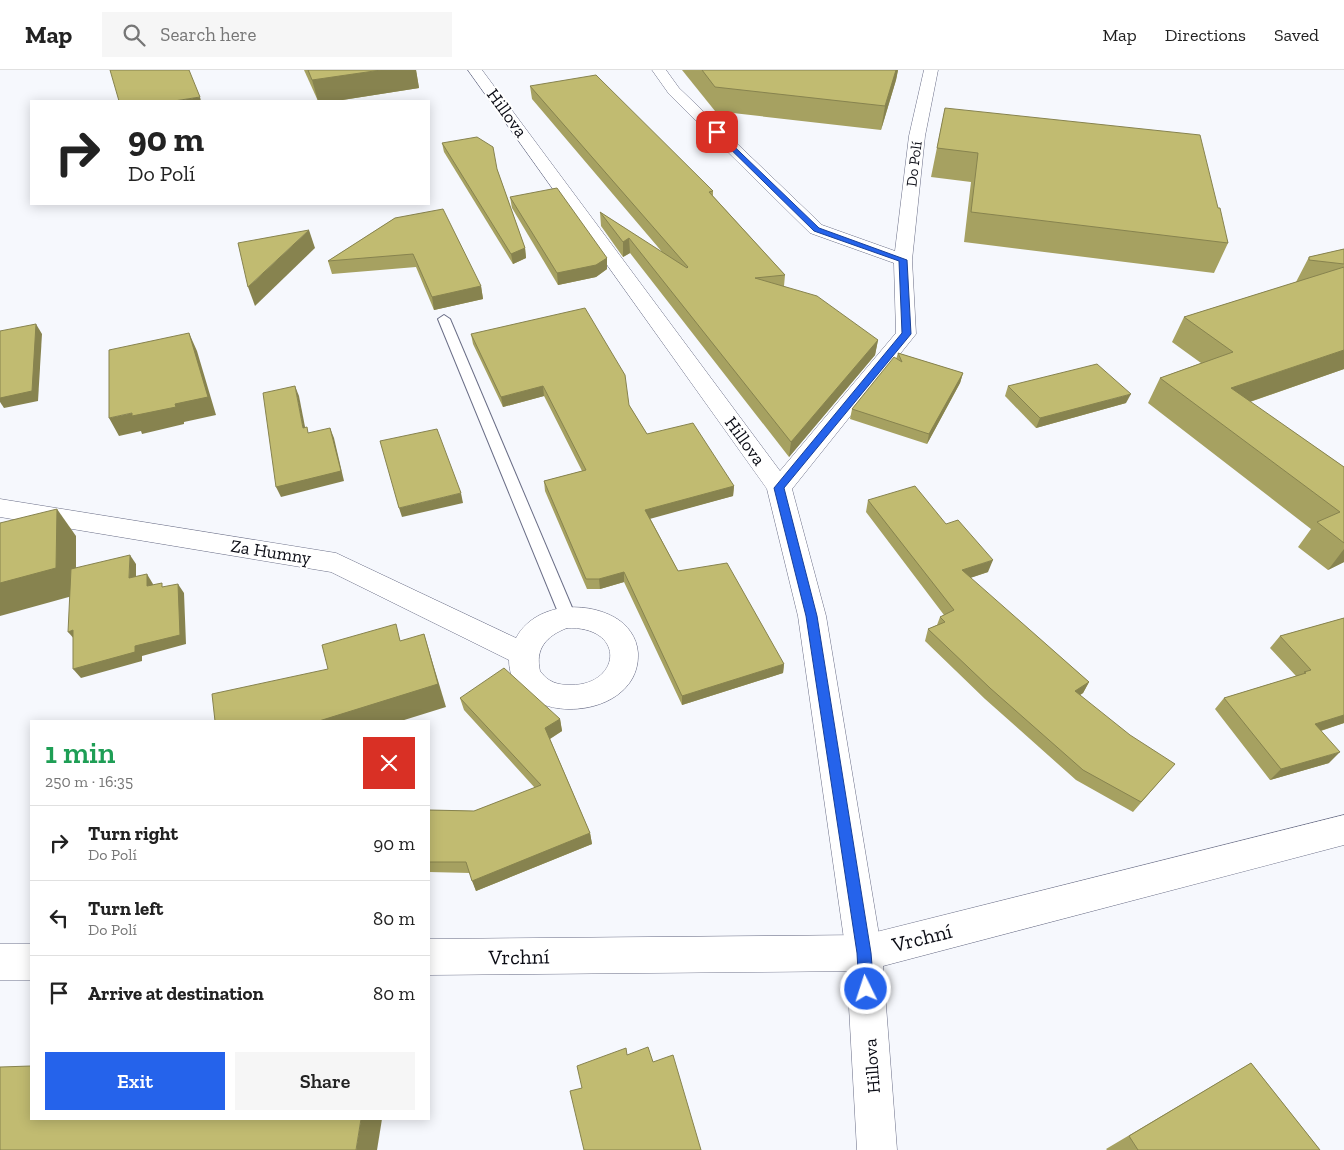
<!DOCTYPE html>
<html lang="en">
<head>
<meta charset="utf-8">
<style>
	body { margin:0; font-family:"Zilla Slab",serif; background:#f6f6f6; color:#222; height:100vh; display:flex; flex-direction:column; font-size:19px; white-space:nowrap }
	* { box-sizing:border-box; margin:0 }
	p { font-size:16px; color:#767676 }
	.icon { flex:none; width:28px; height:28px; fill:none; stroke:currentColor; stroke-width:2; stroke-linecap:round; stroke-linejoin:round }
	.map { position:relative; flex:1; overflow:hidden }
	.side { position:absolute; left:30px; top:650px; width:400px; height:400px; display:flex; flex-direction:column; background:#fff; border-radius:0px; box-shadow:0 2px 12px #0003 }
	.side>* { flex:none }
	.banner { position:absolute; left:30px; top:30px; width:400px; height:105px; border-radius:0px; box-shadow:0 2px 12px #0003; background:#fff; color:#222; overflow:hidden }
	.pin { position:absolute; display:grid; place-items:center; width:42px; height:42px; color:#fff; margin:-21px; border-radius:10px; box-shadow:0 2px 8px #0006 }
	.me { position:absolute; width:55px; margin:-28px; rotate:356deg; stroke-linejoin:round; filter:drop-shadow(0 0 4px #0008) }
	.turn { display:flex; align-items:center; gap:18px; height:105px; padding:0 15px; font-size:22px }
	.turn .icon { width:65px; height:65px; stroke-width:2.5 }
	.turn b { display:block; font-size:35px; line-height:42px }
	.round { display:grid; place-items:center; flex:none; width:52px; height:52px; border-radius:0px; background:#f6f6f6 }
	.summary { display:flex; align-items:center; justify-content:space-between; height:85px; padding:0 15px }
	h1 { font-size:30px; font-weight:600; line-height:38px; color:#1e9e55 }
	.button { display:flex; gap:10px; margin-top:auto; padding:10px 15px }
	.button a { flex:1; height:58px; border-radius:0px; background:#2563eb; color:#fff; font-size:20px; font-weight:600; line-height:58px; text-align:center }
	.button a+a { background:#f6f6f6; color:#222 }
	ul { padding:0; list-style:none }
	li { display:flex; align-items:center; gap:15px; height:75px; padding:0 15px; border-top:1px solid #e0e0e0 }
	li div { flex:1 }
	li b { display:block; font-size:19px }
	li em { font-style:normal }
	header { display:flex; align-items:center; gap:30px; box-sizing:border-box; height:70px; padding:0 25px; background:#fff; border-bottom:1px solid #e0e0e0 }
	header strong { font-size:24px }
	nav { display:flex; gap:28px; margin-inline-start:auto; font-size:18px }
	.search { width:350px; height:45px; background:#f6f6f6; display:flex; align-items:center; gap:12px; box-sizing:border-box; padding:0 18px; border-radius:0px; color:#767676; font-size:19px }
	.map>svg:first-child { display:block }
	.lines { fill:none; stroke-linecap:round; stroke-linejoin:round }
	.lane-casing { stroke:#6a6e87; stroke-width:2 }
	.street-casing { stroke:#6a6e87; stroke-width:1 }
	.secondary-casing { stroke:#6a6e87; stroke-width:1 }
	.lane { fill:#fff; fill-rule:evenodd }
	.street { fill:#fff; fill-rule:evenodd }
	.secondary { fill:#fff; fill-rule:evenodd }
	.wall { fill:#a6a161 }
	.shaded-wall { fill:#87834f }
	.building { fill:#c1bb71; stroke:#87834f }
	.route { fill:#2563eb; stroke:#184099 }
	.labels { text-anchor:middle; stroke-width:4; stroke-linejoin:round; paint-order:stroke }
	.far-street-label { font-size:15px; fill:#0b0c15; stroke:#fff }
	.street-label { font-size:18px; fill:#0b0c15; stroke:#fff }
	.near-street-label { font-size:21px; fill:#0b0c15; stroke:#fff }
</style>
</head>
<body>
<header>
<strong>Map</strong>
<div class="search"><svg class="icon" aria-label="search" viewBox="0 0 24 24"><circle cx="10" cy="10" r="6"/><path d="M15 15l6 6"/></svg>Search here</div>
<nav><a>Map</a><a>Directions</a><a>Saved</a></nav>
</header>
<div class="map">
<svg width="1344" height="1080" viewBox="0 0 1344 1080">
	<rect width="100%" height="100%" fill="#f6f8fd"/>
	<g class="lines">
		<g class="lane-casing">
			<path id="lane" d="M444 245 450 249 576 547 574 551 568 553 562 551 560 547 438 249Z"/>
		</g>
		<g class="street-casing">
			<g id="street">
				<path d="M468 0H482L780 401 896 263 894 193 810 163 669 24 652 0H666L679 18 822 155 895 181 909 66 924 0H938L925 66 912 190 916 264 792 419 826 546 882 883 897 1080H857L846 883 798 546 767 419Z"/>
				<path d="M0 429 336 483 516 568C534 534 583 530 614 547 627 554 637 567 638 583 641 654 509 659 509 590L331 502 0 447ZM567 558C627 556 621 615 571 615 557 615 548 612 540 601 535 579 546 566 567 558Z"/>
			</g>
		</g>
		<g class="secondary-casing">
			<g id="secondary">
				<path d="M1344 745V775L864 901 429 905V869L864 865Z"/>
				<rect x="0" y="874" width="31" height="36"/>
			</g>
		</g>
		<use href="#lane" class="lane"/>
		<use href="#street" class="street"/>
		<use href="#secondary" class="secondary"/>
	</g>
	<g class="wall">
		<path d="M304 0H416L419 18 336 31H318Z"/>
		<path d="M682 0H898L896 10 881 60 715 41Z"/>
		<path d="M530 16 713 121V126L785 205 784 216 878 270 875 285 789 387 630 183 623 187 601 156 600 142 663 183 532 29Z"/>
		<path d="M945 38 1218 138 1228 173 1214 203 964 172 971 112 931 107Z"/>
		<path d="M442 73 497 99 525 178 526 188 513 194 444 82Z"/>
		<path d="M510 127 607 188V199L596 207 558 215 512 138Z"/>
		<path d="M395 148 481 216 483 229 434 240 416 197 332 204 328 191Z"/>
		<path d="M1344 179V299L1250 332 1344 397V492L1328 500 1298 477 1311 459 1148 333 1160 308 1201 293 1172 272 1184 247 1296 212 1309 187Z"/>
		<path d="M471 264 629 335 647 364 734 416 733 426 650 448 678 501 784 594 783 603 682 635 624 512 600 519H587L545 421 544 411 582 401 544 326 503 337 473 274Z"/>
		<path d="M898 283 963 303 960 313 927 374 850 349 852 339 896 289Z"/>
		<path d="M1008 316 1126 333 1036 358 1005 326Z"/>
		<path d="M868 430 946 454 988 502 970 508 1089 612 1083 623 1080 625 1166 704 1133 742 1076 710 985 629 925 571 928 559 937 555 940 547 944 545 866 442Z"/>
		<path d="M1344 548V653L1321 661 1329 693 1270 710 1215 639 1224 628 1296 606 1270 578 1280 566Z"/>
		<path d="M460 628 560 649 562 661 550 669 590 763 592 774 476 821 470 803 429 802V740L474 741 535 718 464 640Z"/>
		<path d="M1251 993 1320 1080H1107L1106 1079Z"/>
	</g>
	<g class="shaded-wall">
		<path d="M381 0H416L419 18 336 31H318L312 10Z"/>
		<path d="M896 0H898L896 10 881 60 885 36Z"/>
		<path d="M200 27 201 31H174Z"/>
		<path d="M309 160 315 178 255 236 248 217Z"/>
		<path d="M629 168 630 183 623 187V172Z"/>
		<path d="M525 178 526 188 513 194 511 184Z"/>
		<path d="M607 188V199L596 207 558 215 557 203Z"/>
		<path d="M481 216 483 229 434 240 432 227Z"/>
		<path d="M36 254 42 264 38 331 4 338 0 332V328Z"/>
		<path d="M189 263 197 281 216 345 184 352V354L142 364 141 361 119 366 109 348 175 334Z"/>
		<path d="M878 270 875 285 789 387 791 372Z"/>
		<path d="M1344 280V299L1217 343 1231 318Z"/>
		<path d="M963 303 960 313 927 374 929 364Z"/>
		<path d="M295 316 299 326 307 367 303 358Z"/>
		<path d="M543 316 544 326 503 337 501 327Z"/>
		<path d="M1131 324 1126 333 1036 358 1040 348Z"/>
		<path d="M330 358 334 368 344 411 281 427 276 417Z"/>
		<path d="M734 416 733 426 646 450 645 440Z"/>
		<path d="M461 423 463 433 402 447 399 438Z"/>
		<path d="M57 439 76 466V525L0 546V513Z"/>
		<path d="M1344 479V492L1328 500Z"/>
		<path d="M130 485 136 494V518L129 508Z"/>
		<path d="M993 490 988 502 958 512 962 500Z"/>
		<path d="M624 502V512L600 519 599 509Z"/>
		<path d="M147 504 153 514 154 526 147 516Z"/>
		<path d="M178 514 184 523 186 574 142 586V591L81 608 73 599 135 576Z"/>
		<path d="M73 560 76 571 68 562Z"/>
		<path d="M424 564 446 637 401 651H319Z"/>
		<path d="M784 594 783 603 682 635V626Z"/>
		<path d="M1089 612 1083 623 1069 632 1075 621Z"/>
		<path d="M1344 645V653L1304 666 1315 654Z"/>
		<path d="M560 649 562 661 548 670 545 658Z"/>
		<path d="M1340 682 1329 693 1270 710 1281 699Z"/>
		<path d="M590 763 592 774 476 821 472 811Z"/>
		<path d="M361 1049H382L377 1080H356Z"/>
	</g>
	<g class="building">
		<path d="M110 0H189L200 27 174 31H119Z"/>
		<path d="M308 0H381L312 10Z"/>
		<path d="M702 0H896L885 36 715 17Z"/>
		<path d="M596 5 713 121 709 122 785 205 755 208 817 226 878 270 791 372 629 168 623 172 600 142 687 198 688 197 530 16Z"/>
		<path d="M945 38 1200 65 1218 138H1220L1228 173 971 142 978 83 937 78Z"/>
		<path d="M477 67 493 77 497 99 525 178 511 184 442 73Z"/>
		<path d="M557 118 607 188 596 195 557 203 510 127Z"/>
		<path d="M443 139 481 216 432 227 413 184 328 191 395 148Z"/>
		<path d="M309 160 248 217 238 173Z"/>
		<path d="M1344 179V194L1309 190V187Z"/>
		<path d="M1344 197V280L1231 318 1344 397V473L1317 452 1340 442 1160 308 1233 282 1184 247Z"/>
		<path d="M585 238 625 305 629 335 647 364 693 353 734 416 645 440 678 501 727 493 784 594 682 626 624 502 599 509H586L544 411 586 400 543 316 501 327 471 264Z"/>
		<path d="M36 254 32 321 0 328V261Z"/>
		<path d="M189 263 208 327 175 334 176 337 132 346V343L109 348V280Z"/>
		<path d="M898 283 963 303 929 364 852 339 894 287 902 292Z"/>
		<path d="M1097 294 1131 324 1040 348 1008 316Z"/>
		<path d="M295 316 303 358 307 357 308 363 330 358 341 401 276 417 263 323Z"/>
		<path d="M437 359 461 423 399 438 380 371Z"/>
		<path d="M915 416 946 454 958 450 993 490 962 500 1089 612 1075 621 1130 665 1175 694 1141 732 1083 700 990 618 928 559 945 552 940 547 954 540 868 430Z"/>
		<path d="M57 439 56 498 0 513V453Z"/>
		<path d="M130 485 129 508 147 504V516L162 513V517L178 514 180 565 135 576V582L73 599V560L68 562 71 499Z"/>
		<path d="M1344 548V645L1315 654 1340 682 1281 699 1224 628 1306 603 1304 602 1311 600 1280 566Z"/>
		<path d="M396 554 400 571 424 564 438 614 319 651H215L212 624 328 599 322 575Z"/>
		<path d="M504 598 560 649 545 658 590 763 472 811 466 792H429V740L474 741 541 715 460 628Z"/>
		<path d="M648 977 653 992 673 985 701 1080H584L570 1021 582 1018 577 996 626 978 627 985Z"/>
		<path d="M1251 993 1320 1080H1138L1129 1066Z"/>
		<path d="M31 996V1049H361L356 1080H0V997Z"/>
	</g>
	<path class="route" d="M717 60 819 158 907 190 911 264 784 418 817 546 871 883 874 919 872 924 866 926 861 924 859 919 857 883 806 546 774 418 902 263 899 191 814 161 715 64V61Z"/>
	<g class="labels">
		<g class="far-street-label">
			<text transform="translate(914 94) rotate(-83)" y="5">Do Polí</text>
		</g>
		<g class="street-label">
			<text transform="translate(507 43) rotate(54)" y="6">Hillova</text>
			<text transform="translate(745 371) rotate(54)" y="6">Hillova</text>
			<text transform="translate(271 482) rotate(9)" y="6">Za Humny</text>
			<text transform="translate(872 996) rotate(-94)" y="6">Hillova</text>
		</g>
		<g class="near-street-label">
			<text transform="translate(922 868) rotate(-14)" y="7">Vrchní</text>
			<text transform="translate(519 887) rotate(-1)" y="7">Vrchní</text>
		</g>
	</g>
</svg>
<div class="pin" style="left:717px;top:62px;background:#d93025"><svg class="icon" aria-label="arrive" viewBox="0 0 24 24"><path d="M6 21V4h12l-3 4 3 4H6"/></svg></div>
<svg class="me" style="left:866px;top:919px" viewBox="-20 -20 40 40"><circle r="17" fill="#2563eb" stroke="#fff" stroke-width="3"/><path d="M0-11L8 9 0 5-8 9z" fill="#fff"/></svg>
<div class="banner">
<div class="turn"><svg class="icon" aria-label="right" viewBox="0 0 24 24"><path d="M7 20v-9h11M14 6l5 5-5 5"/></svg><div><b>90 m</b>Do Polí</div></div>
</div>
<section class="side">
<div class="summary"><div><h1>1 min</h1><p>250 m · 16:35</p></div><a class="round" style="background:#d93025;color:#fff"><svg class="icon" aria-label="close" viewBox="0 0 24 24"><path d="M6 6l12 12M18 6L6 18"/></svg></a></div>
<ul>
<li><svg class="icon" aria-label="right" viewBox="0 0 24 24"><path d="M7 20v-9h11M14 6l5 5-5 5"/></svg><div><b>Turn right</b><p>Do Polí</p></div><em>90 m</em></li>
<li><svg class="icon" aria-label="left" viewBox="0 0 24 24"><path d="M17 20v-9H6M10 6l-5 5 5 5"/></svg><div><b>Turn left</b><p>Do Polí</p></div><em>80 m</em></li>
<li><svg class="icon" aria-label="arrive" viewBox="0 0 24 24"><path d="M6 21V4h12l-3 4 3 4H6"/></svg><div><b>Arrive at destination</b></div><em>80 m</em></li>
</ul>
<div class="button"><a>Exit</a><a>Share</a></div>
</section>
</div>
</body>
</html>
